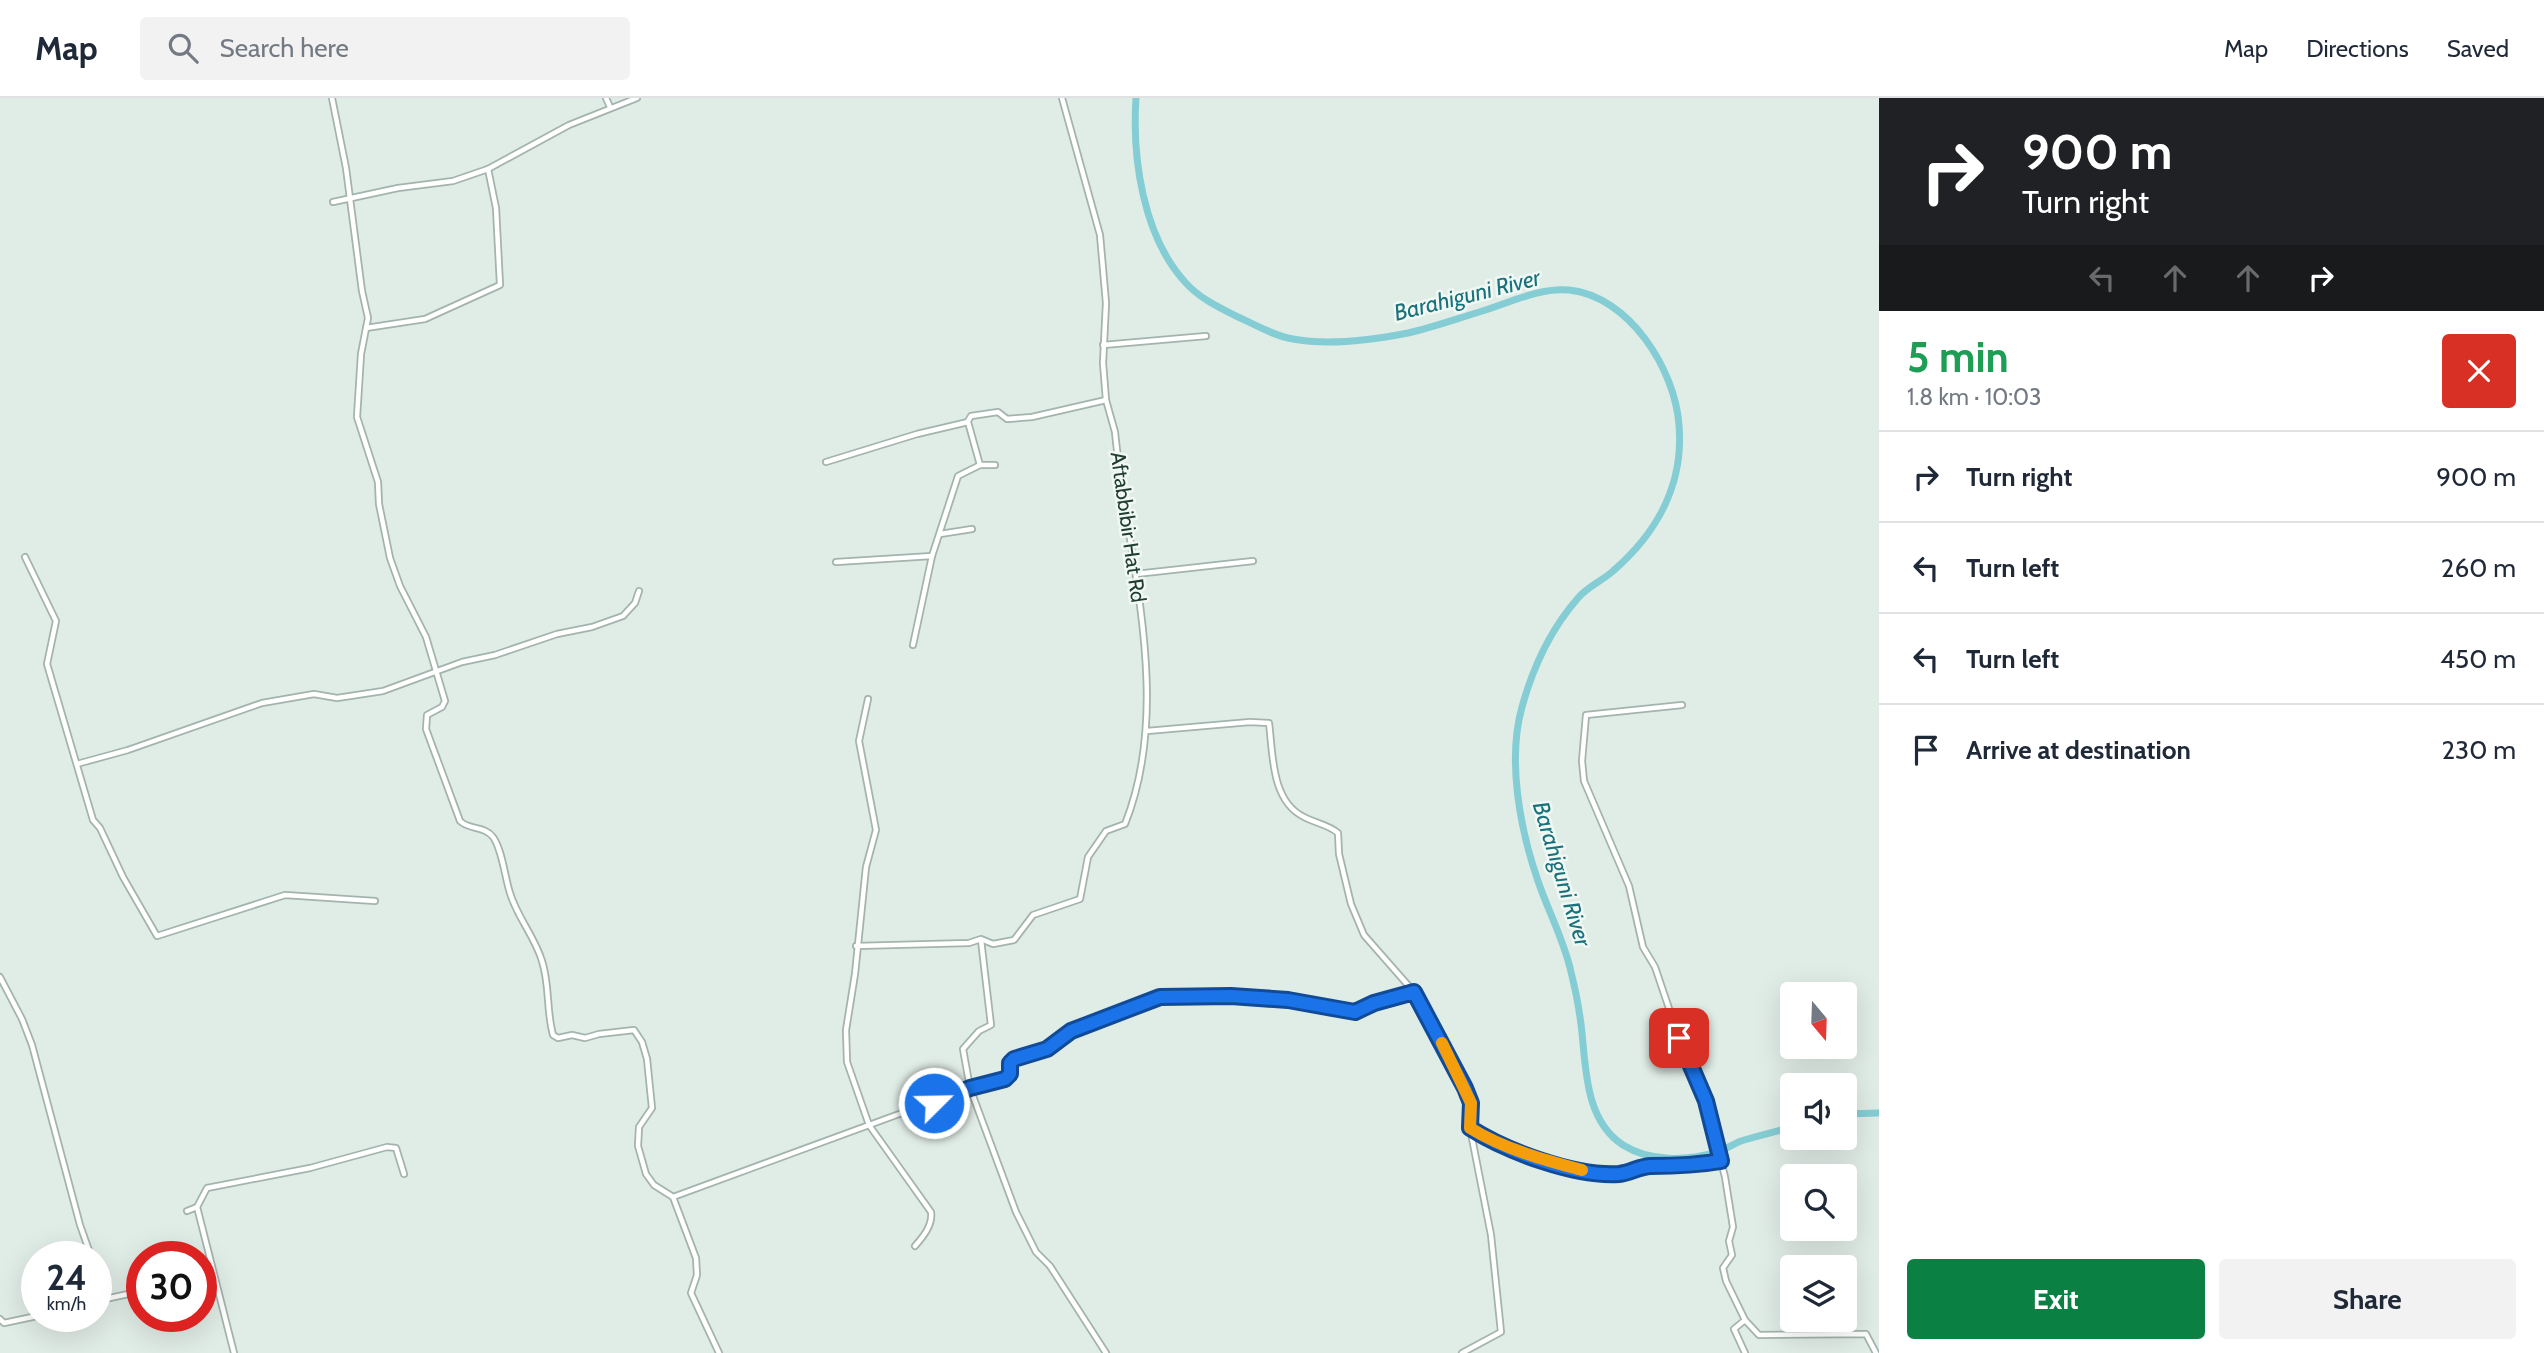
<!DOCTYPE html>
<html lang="en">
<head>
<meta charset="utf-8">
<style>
	body { margin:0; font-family:Cabin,sans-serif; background:#f2f2f3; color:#1f2937; height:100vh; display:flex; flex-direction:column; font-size:26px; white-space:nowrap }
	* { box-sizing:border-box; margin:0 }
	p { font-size:23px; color:#747a83 }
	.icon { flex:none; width:38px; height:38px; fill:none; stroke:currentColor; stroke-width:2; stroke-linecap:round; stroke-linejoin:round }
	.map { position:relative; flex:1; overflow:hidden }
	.details { display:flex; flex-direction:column; background:#fff; width:665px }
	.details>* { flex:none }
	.banner { background:#202124; color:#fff; overflow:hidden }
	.needle { width:46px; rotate:161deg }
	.controls { position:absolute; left:1780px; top:884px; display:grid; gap:14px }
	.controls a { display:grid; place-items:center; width:77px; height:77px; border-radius:7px; background:#fff; box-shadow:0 7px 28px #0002; font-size:35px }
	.speed { position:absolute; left:21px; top:1143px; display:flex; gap:14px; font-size:35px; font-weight:700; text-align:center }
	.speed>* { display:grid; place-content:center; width:91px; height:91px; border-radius:50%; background:#fff; box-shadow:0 7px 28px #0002; line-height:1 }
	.speed small { font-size:18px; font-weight:400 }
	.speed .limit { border:10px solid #d22; background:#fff; color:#111 }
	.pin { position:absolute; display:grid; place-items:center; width:60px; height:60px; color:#fff; margin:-30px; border-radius:14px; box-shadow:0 4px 10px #0006 }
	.me { position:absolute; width:77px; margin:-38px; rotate:67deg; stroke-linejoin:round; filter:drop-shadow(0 0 5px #0008) }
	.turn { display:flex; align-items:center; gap:24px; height:147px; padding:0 28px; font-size:32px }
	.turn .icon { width:91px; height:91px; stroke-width:2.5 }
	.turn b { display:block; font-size:49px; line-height:60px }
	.lanes { display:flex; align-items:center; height:66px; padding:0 28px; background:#0003; justify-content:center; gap:35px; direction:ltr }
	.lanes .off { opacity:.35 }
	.round { display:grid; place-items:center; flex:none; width:74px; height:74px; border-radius:7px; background:#f2f2f3 }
	.headline { display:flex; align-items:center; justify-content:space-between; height:119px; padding:0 28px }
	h1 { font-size:42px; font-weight:800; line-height:52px; color:#1e9e55 }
	.cta { display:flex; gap:14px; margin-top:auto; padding:14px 28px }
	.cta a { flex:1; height:80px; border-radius:7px; background:#0b8043; color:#fff; font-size:28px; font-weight:800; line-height:80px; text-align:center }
	.cta a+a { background:#f2f2f3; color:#1f2937 }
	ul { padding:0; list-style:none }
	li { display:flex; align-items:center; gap:21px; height:91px; padding:0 28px; border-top:2px solid #e0e1e3 }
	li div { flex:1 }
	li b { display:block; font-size:26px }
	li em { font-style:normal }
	header { display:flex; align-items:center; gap:42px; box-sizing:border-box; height:98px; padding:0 35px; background:#fff; border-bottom:2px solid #e0e1e3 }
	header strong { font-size:33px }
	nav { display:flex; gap:38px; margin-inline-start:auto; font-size:24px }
	.search { width:490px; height:63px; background:#f2f2f3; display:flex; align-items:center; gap:18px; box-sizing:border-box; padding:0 24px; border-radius:7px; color:#747a83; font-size:26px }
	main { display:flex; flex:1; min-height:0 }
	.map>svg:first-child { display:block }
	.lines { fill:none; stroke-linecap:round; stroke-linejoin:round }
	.river { stroke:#85cdd4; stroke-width:7 }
	.street-casing { stroke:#a3b4ad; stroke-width:8 }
	.street { stroke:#fff; stroke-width:4.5 }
	.route-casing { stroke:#114b97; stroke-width:18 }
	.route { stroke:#1a73e8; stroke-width:12 }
	.slow { stroke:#f59e0b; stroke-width:12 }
	.labels { text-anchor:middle; stroke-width:5; stroke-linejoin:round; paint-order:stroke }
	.street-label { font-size:21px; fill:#203d33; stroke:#f1f8f4 }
	.water-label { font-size:23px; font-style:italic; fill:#17727c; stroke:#f1f8f4 }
</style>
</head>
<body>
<header>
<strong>Map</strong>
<div class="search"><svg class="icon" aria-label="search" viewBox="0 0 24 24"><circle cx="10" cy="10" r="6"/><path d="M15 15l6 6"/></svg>Search here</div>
<nav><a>Map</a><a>Directions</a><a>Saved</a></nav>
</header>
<main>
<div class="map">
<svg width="1879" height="1255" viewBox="0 0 1879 1255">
	<rect width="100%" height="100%" fill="#e0ece6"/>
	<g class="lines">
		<g class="river">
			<path d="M1136 0C1132 60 1143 138 1185 184 1199 200 1218 209 1236 218 1254 226 1274 238 1293 241 1329 248 1372 242 1408 235 1430 230 1453 222 1476 215 1505 207 1538 189 1569 192 1629 198 1675 271 1679 327 1684 386 1657 435 1613 473 1602 483 1587 489 1578 500 1550 532 1533 569 1522 609 1507 662 1520 731 1538 783 1548 813 1564 842 1571 874 1576 894 1580 915 1582 935 1586 973 1586 1023 1623 1047 1650 1064 1686 1063 1717 1054 1725 1052 1733 1046 1741 1043 1757 1038 1775 1034 1792 1029"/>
			<path d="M1844 1016 1879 1015"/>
		</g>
		<g class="street-casing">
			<g id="street">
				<path d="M332 0 346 70 362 193 368 220 361 256 357 319 378 384 379 406 390 460 400 488 426 539 445 603 442 609 427 617 426 631 460 723C469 732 485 728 493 739 502 751 505 780 510 795 517 819 535 839 542 863 550 888 546 911 553 937L558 940 572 937 585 940 599 936 634 932 642 944 647 961 652 1010 639 1029 638 1048 646 1076 654 1087 673 1099 696 1160 697 1177 691 1195 719 1255"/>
				<path d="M606 0 610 9"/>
				<path d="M333 104 398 90 453 83 488 71 569 27 637 0"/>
				<path d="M366 230 425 221 500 187 496 110 488 71"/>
				<path d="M1103 247 1206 238"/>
				<path d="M968 323 971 318 998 314 1007 321 1032 319 1106 302"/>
				<path d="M826 364 917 336 968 324 980 367"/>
				<path d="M940 436 972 431"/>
				<path d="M25 459 56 523 47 566 93 722 100 730 123 779 157 838 285 797 375 803"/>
				<path d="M836 464 932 458"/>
				<path d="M1136 476 1253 463"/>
				<path d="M913 547 932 458 958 378 980 367H995"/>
				<path d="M868 601 859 643 876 732 866 769 855 876 846 932 847 964 869 1027 931 1114C933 1127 923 1139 915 1148"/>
				<path d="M1682 607 1586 617 1582 663 1584 683 1629 788 1643 849 1655 869 1679 940 1706 1003 1725 1079 1733 1129 1729 1143 1732 1157 1723 1170 1726 1183 1745 1222"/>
				<path d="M1147 633 1250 624 1269 625C1273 656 1271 703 1304 719 1315 725 1329 727 1338 735L1339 756 1351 806 1364 837 1414 894 1471 1005 1470 1030 1491 1137 1501 1234 1462 1255"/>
				<path d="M77 666 128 652 262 605 314 596 337 600 383 593 462 564 495 557 557 536 592 529 623 518 635 505 639 493"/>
				<path d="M981 842 991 927 979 933 963 951 970 990 1016 1114 1036 1154 1050 1168 1106 1255"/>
				<path d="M856 848 969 845 981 841 993 846 1014 842 1033 817 1080 801 1088 759 1106 733 1125 726C1174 603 1127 460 1115 334L1106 302 1103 265 1106 205 1100 137 1062 0"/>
				<path d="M0 879 22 921 32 947 80 1127 91 1158"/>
				<path d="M1471 1030C1506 1053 1576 1079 1619 1076 1630 1075 1640 1068 1651 1068 1674 1068 1698 1067 1721 1063"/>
				<path d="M673 1099 970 990 1005 981 1010 976V965L1014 961 1047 951 1071 933 1160 899 1231 898 1288 902 1355 914 1375 905 1414 895"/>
				<path d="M197 1109 234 1255"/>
				<path d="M187 1113 197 1109 207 1090 310 1070 387 1049 396 1050 404 1076"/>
				<path d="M96 1174 106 1200"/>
				<path d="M201 1183 214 1179"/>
				<path d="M96 1203 142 1193"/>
				<path d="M0 1221 4 1225 37 1218"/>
				<path d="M1745 1255 1734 1231 1745 1222 1759 1237 1866 1236 1876 1255"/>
			</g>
		</g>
		<use href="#street" class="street"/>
	</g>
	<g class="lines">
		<g class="route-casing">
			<path id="route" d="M934 1005 970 990 1005 981 1010 976V965L1014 961 1047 951 1071 933 1160 899 1231 898 1288 902 1355 914 1374 905 1414 894 1465 990 1471 1005 1470 1030C1506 1053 1575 1079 1619 1076 1630 1075 1640 1068 1651 1068 1674 1068 1698 1067 1721 1063L1706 1003 1679 940"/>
		</g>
		<use href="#route" class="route"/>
		<path class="slow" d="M1442 945 1471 1005 1470 1030C1504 1051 1544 1062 1582 1072"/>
	</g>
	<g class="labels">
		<g class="street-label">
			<text transform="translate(1128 429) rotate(82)" y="7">Aftabbibir Hat Rd</text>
		</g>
		<g class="water-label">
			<text transform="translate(1467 197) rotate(-14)" y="8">Barahiguni River</text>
			<text transform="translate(1562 776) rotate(73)" y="8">Barahiguni River</text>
		</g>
	</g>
</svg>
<div class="controls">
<a><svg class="needle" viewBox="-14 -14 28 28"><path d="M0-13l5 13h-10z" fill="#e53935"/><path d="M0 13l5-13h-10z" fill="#747a83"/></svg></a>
<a><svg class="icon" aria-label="sound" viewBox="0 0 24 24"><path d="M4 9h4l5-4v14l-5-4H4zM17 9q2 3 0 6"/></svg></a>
<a><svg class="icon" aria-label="search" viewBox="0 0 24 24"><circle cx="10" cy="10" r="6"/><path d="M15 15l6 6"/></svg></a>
<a><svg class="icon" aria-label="layers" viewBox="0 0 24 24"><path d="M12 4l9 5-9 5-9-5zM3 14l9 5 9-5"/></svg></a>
</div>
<div class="speed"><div>24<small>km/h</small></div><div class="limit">30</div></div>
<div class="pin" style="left:1679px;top:940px;background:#d93025"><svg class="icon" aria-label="arrive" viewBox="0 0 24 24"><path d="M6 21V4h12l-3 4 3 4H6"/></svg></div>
<svg class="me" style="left:934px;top:1005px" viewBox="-20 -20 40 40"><circle r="17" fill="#1a73e8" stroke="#fff" stroke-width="3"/><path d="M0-11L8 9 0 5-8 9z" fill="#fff"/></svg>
</div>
<section class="details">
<div class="banner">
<div class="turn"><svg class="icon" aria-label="right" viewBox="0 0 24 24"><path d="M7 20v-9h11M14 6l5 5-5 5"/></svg><div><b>900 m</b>Turn right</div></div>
<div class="lanes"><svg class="icon off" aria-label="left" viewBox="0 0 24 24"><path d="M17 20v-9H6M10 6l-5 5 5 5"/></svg><svg class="icon off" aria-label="ahead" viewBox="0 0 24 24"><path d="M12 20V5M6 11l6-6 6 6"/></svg><svg class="icon off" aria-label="ahead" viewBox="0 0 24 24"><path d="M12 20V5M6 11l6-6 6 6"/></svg><svg class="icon" aria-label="right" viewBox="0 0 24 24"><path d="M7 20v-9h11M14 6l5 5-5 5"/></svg></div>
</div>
<div class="headline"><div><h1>5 min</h1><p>1.8 km · 10:03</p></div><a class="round" style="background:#d93025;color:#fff"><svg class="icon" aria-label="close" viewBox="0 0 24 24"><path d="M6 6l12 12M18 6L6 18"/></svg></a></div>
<ul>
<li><svg class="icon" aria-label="right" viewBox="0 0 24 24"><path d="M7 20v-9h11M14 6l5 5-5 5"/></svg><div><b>Turn right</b></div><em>900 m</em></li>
<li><svg class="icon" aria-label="left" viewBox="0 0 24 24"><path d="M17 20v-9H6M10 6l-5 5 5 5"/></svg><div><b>Turn left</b></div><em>260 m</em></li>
<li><svg class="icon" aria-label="left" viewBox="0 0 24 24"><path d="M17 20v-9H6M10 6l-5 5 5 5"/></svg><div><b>Turn left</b></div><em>450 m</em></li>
<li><svg class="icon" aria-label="arrive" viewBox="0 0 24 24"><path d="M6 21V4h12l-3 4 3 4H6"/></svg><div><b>Arrive at destination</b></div><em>230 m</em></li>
</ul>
<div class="cta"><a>Exit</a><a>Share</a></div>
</section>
</main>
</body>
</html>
